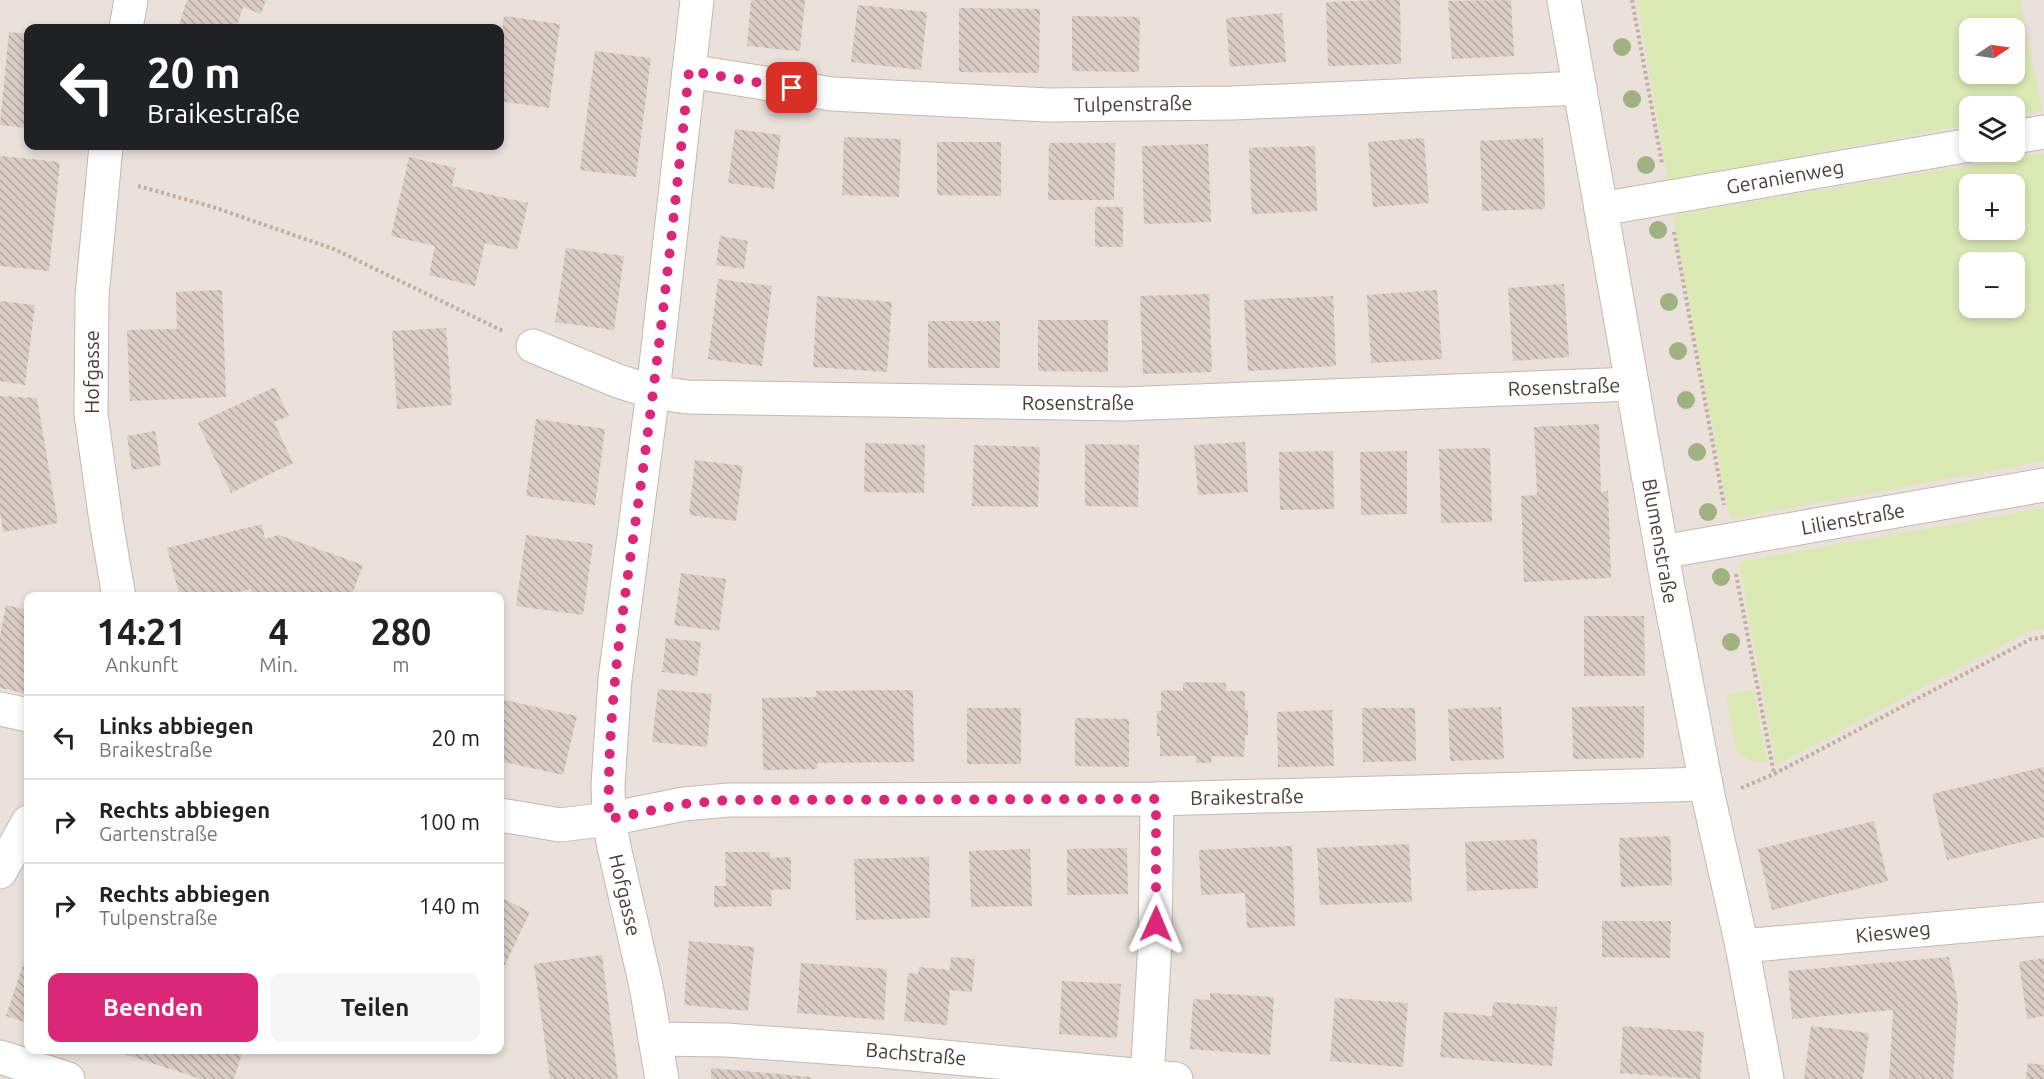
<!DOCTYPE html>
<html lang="de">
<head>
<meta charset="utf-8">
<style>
	body { margin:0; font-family:Ubuntu,sans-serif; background:#f6f6f6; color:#222; height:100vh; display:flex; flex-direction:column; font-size:22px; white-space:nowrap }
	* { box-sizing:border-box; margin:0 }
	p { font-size:20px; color:#767676 }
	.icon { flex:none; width:33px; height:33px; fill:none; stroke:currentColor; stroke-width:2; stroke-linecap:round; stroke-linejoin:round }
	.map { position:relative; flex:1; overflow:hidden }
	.panel { position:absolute; left:24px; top:592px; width:480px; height:462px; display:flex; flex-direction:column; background:#fff; border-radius:12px; box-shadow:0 3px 9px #0003 }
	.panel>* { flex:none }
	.top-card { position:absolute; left:24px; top:24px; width:480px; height:126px; border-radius:12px; box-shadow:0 3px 9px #0003; background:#202124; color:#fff; overflow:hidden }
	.needle { width:39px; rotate:77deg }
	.controls { position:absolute; left:1959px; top:18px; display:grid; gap:12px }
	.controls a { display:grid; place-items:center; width:66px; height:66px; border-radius:12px; background:#fff; box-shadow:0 3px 9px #0003; font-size:30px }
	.pin { position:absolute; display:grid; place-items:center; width:51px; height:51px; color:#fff; margin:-26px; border-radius:12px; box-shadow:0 3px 9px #0006 }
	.me { position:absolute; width:66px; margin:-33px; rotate:1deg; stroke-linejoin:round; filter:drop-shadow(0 0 4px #0008) }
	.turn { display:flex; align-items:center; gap:21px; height:126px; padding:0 24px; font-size:27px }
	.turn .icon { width:78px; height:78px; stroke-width:2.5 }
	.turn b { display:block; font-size:42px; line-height:51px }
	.eta { display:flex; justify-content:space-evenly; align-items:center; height:102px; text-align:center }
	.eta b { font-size:36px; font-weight:600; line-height:42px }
	.button { display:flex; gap:12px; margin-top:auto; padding:12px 24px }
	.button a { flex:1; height:69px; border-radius:12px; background:#db2777; color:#fff; font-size:24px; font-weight:600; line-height:69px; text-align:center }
	.button a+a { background:#f6f6f6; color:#222 }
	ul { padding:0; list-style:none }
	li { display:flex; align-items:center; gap:18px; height:84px; padding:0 24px; border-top:2px solid #e0e0e0 }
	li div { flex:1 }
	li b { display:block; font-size:22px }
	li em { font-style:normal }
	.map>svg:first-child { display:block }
	.residential { fill:#e9e1da; fill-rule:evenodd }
	.grass { fill:#dbe9b5; fill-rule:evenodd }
	.building { fill:url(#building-back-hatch) }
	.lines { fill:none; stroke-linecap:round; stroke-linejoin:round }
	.minor-casing { stroke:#c4b9b1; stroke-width:35 }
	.path { stroke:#c3af9f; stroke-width:4; stroke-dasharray:3 3; stroke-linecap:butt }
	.minor { stroke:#fff; stroke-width:33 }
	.tree { fill:#a0b182 }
	.route { stroke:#db2777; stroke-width:10; stroke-dasharray:0 18 }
	.labels { text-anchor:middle; stroke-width:4.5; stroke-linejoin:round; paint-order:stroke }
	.street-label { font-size:20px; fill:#4a4039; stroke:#fff }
</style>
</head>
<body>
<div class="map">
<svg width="2044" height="1079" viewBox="0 0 2044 1079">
	<defs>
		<pattern id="building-back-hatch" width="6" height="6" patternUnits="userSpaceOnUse" patternTransform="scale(1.5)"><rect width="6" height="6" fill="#dacdc4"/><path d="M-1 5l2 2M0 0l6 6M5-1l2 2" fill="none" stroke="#b3a8a0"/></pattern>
	</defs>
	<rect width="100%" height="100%" fill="#f5f1ec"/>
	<path class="residential" d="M0 0H2044V1079H0ZM28 28H500V146H28ZM1970 28H2014V74H1970ZM1970 106H2014V152H1970ZM1970 184H2014V230H1970ZM1970 262H2014V308H1970ZM28 597H500V1050H28Z"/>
	<g class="grass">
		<path d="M1637 0H2020L2042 111 2015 116 2014 106H1970L1969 125 1668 180ZM1970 28H2014V74H1970Z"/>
		<path d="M2044 153V461L1730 519 1673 215ZM1970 184H2014V230H1970ZM1970 262H2014V308H1970Z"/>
		<path d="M2044 508V629L2029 631 1776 765 1739 562Z"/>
		<path d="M1753 690 1767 761C1754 764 1746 759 1737 751L1726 695Z"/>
	</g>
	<g class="building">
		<path d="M187 0H266L261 14 243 7 236 28H178Z"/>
		<path d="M751 0H805L800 51 747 46Z"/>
		<path d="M1383 0H1400L1401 64 1328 66 1326 2Z"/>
		<path d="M1511 0 1514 56 1452 59 1448 1Z"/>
		<path d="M858 5 927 12 921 70 851 62Z"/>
		<path d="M959 8 1040 9 1039 73 959 72Z"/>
		<path d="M1282 13 1286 62 1230 67 1226 18Z"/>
		<path d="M504 16 560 24 549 108 500 101V46Z"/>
		<path d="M1072 16 1140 17 1139 72 1072 71Z"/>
		<path d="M9 32 28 34V128L0 125Z"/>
		<path d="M595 51 651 58 636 177 580 170Z"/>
		<path d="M735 129 781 135 774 189 728 183Z"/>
		<path d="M844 137 901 139 899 197 842 195Z"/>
		<path d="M1424 138 1429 203 1373 207 1368 142Z"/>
		<path d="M1543 138 1545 209 1482 211 1480 141Z"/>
		<path d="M937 142H1001V196L937 195Z"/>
		<path d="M1049 143H1115L1114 200H1048Z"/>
		<path d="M1208 144 1211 222 1144 224 1142 146Z"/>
		<path d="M1315 146 1317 211 1252 214 1249 148Z"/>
		<path d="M0 156 60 162 49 271 0 266Z"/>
		<path d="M409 157 456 168 452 186 528 203 517 250 485 243 475 286 429 275 435 246 391 236Z"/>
		<rect x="1095" y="207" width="28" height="40"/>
		<path d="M720 236 748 241 744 269 716 265Z"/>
		<path d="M566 248 624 256 614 330 555 322Z"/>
		<path d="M718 279 772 286 762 366 708 359Z"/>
		<path d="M1564 284 1569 357 1513 361 1508 288Z"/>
		<path d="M222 290 226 397 130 401 127 330 177 329 176 292Z"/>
		<path d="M1437 290 1442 359 1371 363 1367 295Z"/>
		<path d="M1209 294 1212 372 1143 374 1140 296Z"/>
		<path d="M817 296 892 302 887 372 813 367Z"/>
		<path d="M1333 296 1336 366 1248 371 1244 300Z"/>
		<path d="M0 301 35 305 25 385 0 381Z"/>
		<path d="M1038 320H1108V372L1038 371Z"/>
		<rect x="928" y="321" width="72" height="47"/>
		<path d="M446 328 452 405 397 409 392 331Z"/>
		<path d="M275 387 289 416 274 422 293 463 231 493 198 423Z"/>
		<path d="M0 396 37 398 58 523 3 532 0 512Z"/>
		<path d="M536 419 605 429 595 505 526 496Z"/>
		<path d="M1599 424 1601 492 1608 491 1611 578 1524 582 1521 496 1537 495 1534 427Z"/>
		<path d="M155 431 161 465 132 470 127 436Z"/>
		<path d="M1245 442 1248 492 1198 495 1194 445Z"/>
		<path d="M865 443 925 445 924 493 864 492Z"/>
		<path d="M1085 444 1139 445 1138 507 1085 506Z"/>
		<path d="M974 445 1040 447 1038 507 972 506Z"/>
		<path d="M1490 448 1492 522 1441 523 1439 449Z"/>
		<path d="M1333 451 1334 509 1280 510 1279 452Z"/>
		<path d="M1407 451V514L1361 515 1360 452Z"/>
		<path d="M695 460 743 466 736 521 689 515Z"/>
		<path d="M262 524 265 539 279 535 363 565 351 597H254L251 589 234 593 235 597H180L167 548Z"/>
		<path d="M526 535 593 544 583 615 516 606Z"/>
		<path d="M681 573 726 579 719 631 674 625Z"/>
		<path d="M6 605 28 610V694L0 688V636Z"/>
		<path d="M1584 616H1644L1645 676H1584Z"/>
		<path d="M666 638 701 642 697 676 662 672Z"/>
		<path d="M1183 682 1226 683V691H1245V710H1248V735H1245L1244 757 1212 756 1211 763H1196V756H1160V736H1157V711H1161V690L1183 691Z"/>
		<path d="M658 689 712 694 707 747 652 742Z"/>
		<path d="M913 690 914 762 817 763V769L763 770 762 698 816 697V691Z"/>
		<path d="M500 699 577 716 563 775 500 761Z"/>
		<path d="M1644 706V758L1573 759 1572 707Z"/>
		<path d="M1501 707 1504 759 1450 761 1448 709Z"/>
		<rect x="967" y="708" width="54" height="56"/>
		<path d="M1362 708H1415L1416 761 1363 762Z"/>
		<path d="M1332 710 1334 766 1278 767 1277 712Z"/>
		<path d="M1075 718 1129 719V767L1075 766Z"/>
		<path d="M2044 767V837L1947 860 1932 794Z"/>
		<path d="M1874 821 1888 881 1772 910 1758 849Z"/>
		<path d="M1670 836 1672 885 1621 887 1619 838Z"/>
		<path d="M1537 839 1538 888 1467 891 1465 842Z"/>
		<path d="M1409 844 1412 902 1320 905 1317 848Z"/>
		<path d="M1292 846 1295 926 1247 928 1245 893 1201 895 1199 850Z"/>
		<path d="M1127 848 1128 894 1067 895V849Z"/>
		<path d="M1030 849 1032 906 971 907 969 851Z"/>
		<path d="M725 852H770V858L791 857V889L771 890 772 906 714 907V886H726Z"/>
		<path d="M929 857 930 918 856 920 854 859Z"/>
		<path d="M500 897 530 912 504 967 501 966 500 969Z"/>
		<path d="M1602 921H1671L1670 958 1602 957Z"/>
		<path d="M689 941 754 947 748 1011 684 1005Z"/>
		<path d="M602 955 618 1079H550L534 964Z"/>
		<path d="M951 957 975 959 972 992 950 990 947 1025 904 1021 908 973 918 974 919 967 950 970Z"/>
		<path d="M1949 957 1958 1002 1953 1079H1889L1893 1010 1792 1019 1788 971Z"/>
		<path d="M2044 958V1016L2027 1019 2019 962Z"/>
		<path d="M24 962 28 963V1023L6 1016Z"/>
		<path d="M801 963 887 969 884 1020 797 1013Z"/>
		<path d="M1062 981 1121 984 1117 1038 1059 1034Z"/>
		<path d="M1210 993 1274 997 1270 1055 1190 1049 1193 999 1210 1000Z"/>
		<path d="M1335 998 1408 1003 1403 1067 1330 1061Z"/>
		<path d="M1493 1002 1557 1007 1552 1066 1440 1057 1444 1012 1492 1016Z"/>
		<path d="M1623 1026 1704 1032 1700 1079 1620 1073Z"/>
		<path d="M1811 1026 1869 1033 1863 1079H1804Z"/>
		<path d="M122 1050H243L234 1079H201L121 1053Z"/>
		<path d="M2028 1063 2044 1065V1079H2026Z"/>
		<path d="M711 1068 811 1077V1079H711Z"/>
	</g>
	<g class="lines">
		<g class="minor-casing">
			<g id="minor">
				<path d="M1564 0 1668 587 1708 795 1742 946 1767 1079"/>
				<path d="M126 28 131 0"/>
				<path d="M689 71 832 94 1048 105 1233 103 1580 88"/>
				<path d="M2014 137 2044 132"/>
				<path d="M106 146 92 296 91 414 106 521 119 597"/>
				<path d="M1601 209 1970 145"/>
				<path d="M533 346 618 381 653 392 687 397 1122 404 1632 384"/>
				<path d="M1662 552 2044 485"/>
				<path d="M0 709 28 715"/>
				<path d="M500 815 560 825 609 819 684 804 729 800 1157 799 1706 784"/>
				<path d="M0 872 28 822"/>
				<path d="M1742 946 2044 919"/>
				<path d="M655 1039 726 1040 881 1051 1176 1079"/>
				<path d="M0 1057 68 1079"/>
				<path d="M662 1079 646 986 614 847 609 819 608 785 615 679 653 392 697 0"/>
				<path d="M1147 1079 1155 943 1157 799"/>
			</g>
		</g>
		<g class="path">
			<path d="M1632 0 1662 163"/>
			<path d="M138 186 213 207 334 249 503 331"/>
			<path d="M1674 232 1724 505"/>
			<path d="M1736 574 1774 774"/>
			<path d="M1741 788 1774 774 2031 639 2044 637"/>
		</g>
		<use href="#minor" class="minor"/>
	</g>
	<g class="tree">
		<circle cx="1622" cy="47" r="9"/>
		<circle cx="1632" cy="99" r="9"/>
		<circle cx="1646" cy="165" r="9"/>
		<circle cx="1658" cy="230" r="9"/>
		<circle cx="1669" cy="302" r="9"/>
		<circle cx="1678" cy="351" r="9"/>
		<circle cx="1686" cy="400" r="9"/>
		<circle cx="1697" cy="452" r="9"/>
		<circle cx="1708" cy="512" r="9"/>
		<circle cx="1721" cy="577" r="9"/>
		<circle cx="1731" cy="642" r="9"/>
	</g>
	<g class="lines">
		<path class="route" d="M792 88 689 71C676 199 662 327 645 454 629 575 606 697 609 819L684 804 729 800 1156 799V924"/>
	</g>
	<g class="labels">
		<g class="street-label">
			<text transform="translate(1133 104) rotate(-1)" y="7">Tulpenstraße</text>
			<text transform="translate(1785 177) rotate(-10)" y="7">Geranienweg</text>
			<text transform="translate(92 372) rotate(-90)" y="7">Hofgasse</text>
			<text transform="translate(1564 387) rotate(-2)" y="7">Rosenstraße</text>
			<text x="1078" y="410">Rosenstraße</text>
			<text transform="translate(1853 519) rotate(-10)" y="7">Lilienstraße</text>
			<text transform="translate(1660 541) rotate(80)" y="7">Blumenstraße</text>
			<text transform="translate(1247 797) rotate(-1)" y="7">Braikestraße</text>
			<text transform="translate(625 895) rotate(77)" y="7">Hofgasse</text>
			<text transform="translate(1893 932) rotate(-6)" y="7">Kiesweg</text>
			<text transform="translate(916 1054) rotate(5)" y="7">Bachstraße</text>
		</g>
	</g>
</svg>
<div class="controls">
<a><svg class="needle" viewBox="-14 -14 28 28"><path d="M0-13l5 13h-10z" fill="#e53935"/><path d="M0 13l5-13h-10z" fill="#767676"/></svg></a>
<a><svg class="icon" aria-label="layers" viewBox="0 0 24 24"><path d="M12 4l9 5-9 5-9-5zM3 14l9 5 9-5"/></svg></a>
<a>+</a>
<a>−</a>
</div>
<div class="pin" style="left:792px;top:88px;background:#d93025"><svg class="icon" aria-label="arrive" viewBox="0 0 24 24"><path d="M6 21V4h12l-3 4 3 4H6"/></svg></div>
<svg class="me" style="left:1156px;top:924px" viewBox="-20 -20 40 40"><path d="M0-17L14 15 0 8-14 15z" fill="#db2777" stroke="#fff" stroke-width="4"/></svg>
<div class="top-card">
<div class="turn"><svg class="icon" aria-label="left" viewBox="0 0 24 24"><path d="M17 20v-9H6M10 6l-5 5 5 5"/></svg><div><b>20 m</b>Braikestraße</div></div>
</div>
<section class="panel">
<div class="eta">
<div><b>14:21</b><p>Ankunft</p></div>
<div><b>4</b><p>Min.</p></div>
<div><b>280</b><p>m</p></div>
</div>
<ul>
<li><svg class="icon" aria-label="left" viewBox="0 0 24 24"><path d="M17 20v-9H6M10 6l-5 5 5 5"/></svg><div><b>Links abbiegen</b><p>Braikestraße</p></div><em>20 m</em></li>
<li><svg class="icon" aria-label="right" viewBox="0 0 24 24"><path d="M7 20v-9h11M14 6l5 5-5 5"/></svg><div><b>Rechts abbiegen</b><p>Gartenstraße</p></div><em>100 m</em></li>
<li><svg class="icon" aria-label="right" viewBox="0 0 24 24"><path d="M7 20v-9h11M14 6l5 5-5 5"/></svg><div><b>Rechts abbiegen</b><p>Tulpenstraße</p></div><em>140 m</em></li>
</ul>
<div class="button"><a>Beenden</a><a>Teilen</a></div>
</section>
</div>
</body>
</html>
